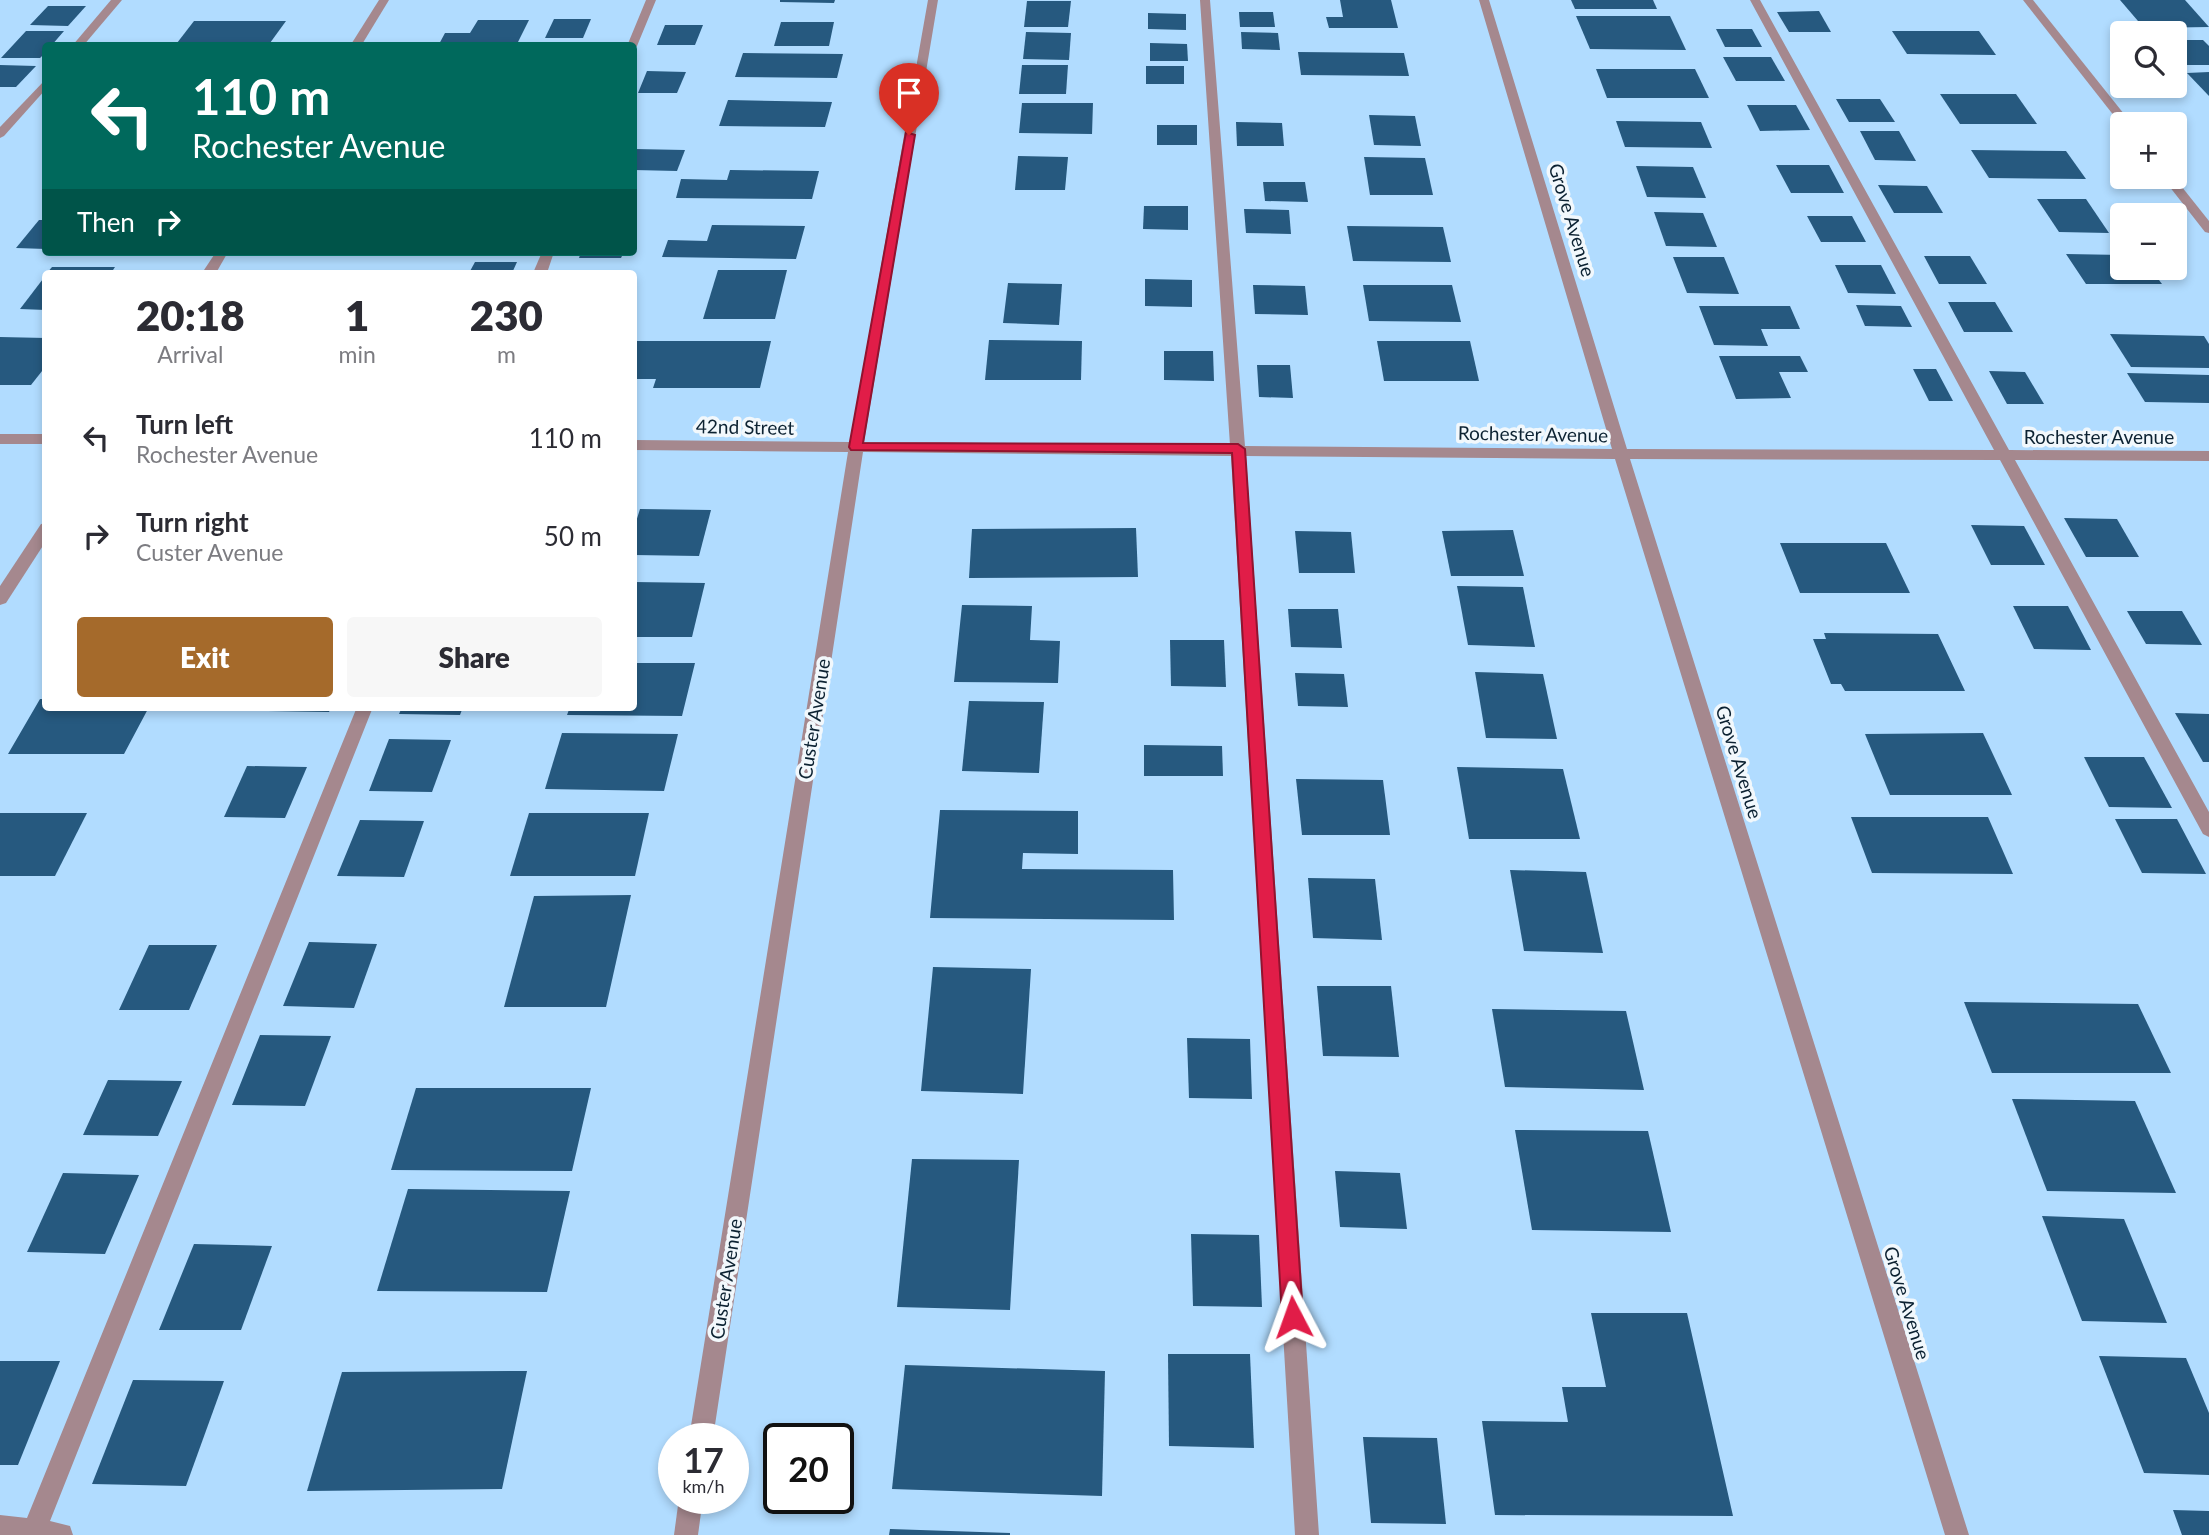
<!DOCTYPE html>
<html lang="en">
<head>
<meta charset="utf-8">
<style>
	body { margin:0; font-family:Lato,sans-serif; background:#f7f7f7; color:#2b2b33; height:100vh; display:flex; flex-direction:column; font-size:26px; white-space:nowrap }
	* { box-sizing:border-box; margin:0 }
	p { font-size:23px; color:#7c7c81 }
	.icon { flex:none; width:38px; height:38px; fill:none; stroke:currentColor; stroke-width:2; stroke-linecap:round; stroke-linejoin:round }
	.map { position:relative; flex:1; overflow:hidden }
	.panel { position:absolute; left:42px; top:270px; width:595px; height:441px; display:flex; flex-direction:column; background:#fff; border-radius:7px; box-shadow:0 4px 10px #0003 }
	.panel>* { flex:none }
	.top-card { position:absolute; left:42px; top:42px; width:595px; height:214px; border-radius:7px; box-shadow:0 4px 10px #0003; background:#00695c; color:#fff; overflow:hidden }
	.controls { position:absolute; left:2110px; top:21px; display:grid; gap:14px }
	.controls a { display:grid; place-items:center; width:77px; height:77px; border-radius:7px; background:#fff; box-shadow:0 4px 10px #0003; font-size:35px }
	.speed { position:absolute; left:658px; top:1423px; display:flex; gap:14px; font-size:35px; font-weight:700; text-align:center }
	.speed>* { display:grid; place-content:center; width:91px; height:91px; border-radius:50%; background:#fff; box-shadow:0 4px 10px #0003; line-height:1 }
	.speed small { font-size:18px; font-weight:400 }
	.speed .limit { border:4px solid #111; border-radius:10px; background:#fff; color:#111 }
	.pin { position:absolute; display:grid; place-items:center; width:60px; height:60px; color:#fff; margin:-72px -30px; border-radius:50% 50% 50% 0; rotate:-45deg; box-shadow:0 0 7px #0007 }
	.pin .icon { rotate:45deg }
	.me { position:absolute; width:77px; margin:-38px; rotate:356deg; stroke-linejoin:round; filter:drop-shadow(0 0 5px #0008) }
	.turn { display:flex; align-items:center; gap:24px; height:147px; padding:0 35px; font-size:32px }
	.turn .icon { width:91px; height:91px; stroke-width:2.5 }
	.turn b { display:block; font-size:49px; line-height:60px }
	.then { display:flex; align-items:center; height:66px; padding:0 35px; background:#0003; gap:14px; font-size:26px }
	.eta { display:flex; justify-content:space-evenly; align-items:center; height:119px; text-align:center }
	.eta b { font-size:42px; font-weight:800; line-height:49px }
	.button { display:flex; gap:14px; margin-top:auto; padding:14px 35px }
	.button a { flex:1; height:80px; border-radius:7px; background:#a56a2b; color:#fff; font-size:28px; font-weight:800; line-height:80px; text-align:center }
	.button a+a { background:#f7f7f7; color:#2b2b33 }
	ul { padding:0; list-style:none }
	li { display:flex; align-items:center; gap:21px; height:98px; padding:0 35px }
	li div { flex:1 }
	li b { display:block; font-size:26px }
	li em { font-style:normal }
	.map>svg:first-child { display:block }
	.building { fill:#26597f }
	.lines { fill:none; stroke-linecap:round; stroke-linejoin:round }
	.minor { fill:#a5888e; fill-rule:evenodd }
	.route { fill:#e11d48; stroke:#92132f; stroke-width:2 }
	.labels { text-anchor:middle; stroke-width:7; stroke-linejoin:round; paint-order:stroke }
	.street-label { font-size:19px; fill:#0c2232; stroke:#f2f8fc }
</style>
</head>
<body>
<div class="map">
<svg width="2209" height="1535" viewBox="0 0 2209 1535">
	<rect width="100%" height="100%" fill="#b1dcff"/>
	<g class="building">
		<path d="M780 0H835L834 3 780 2Z"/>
		<path d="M1340 0H1391L1398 28H1329L1326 17H1343Z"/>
		<path d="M1571 0H1653L1657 9H1575Z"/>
		<path d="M2120 0H2185L2209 27 2144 28Z"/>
		<path d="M1027 1H1071L1068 27H1024Z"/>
		<path d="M48 6H86L68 26 30 25Z"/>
		<path d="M1819 11 1831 32H1789L1777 12Z"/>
		<path d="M1239 12H1273L1275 27H1240Z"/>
		<path d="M1148 13 1186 14V30L1148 29Z"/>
		<path d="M1576 16H1670L1686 50 1590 49Z"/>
		<path d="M554 19H591L583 38H545Z"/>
		<path d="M478 20H529L516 46H438L445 33H470Z"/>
		<path d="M194 21H286L270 43H177Z"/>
		<path d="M781 22H834L829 46H774Z"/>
		<path d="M665 25H703L695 45H657Z"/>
		<path d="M1716 29H1752L1762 47H1725Z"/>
		<path d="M26 31H64L51 46H46V52L40 58H1Z"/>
		<path d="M1892 31H1979L1996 55 1907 54Z"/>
		<path d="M1026 32 1071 33 1069 60 1023 59Z"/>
		<path d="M1241 32 1278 33 1280 50 1242 49Z"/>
		<path d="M2175 40H2203L2209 46V65H2181L2175 59Z"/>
		<path d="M1150 43 1187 44 1188 61H1150Z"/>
		<path d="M1298 52 1404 53 1409 76 1301 75Z"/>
		<path d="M743 53 843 54 837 78 735 77Z"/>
		<path d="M1723 57H1771L1785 81H1736Z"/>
		<path d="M0 65 36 66 16 87H0Z"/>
		<path d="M1022 65H1068L1066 94H1019Z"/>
		<rect x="1146" y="66" width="38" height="18"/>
		<path d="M1596 69H1695L1709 98H1607Z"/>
		<path d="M647 71 686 72 677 93H638Z"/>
		<path d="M2209 72V96L2187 73Z"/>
		<path d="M1940 94H2016L2037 124H1960Z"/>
		<path d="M1836 99H1880L1895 122H1849Z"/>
		<path d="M728 100 832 102 825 127 719 126Z"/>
		<path d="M1022 103H1093L1092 134 1019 133Z"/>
		<path d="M1747 105H1796L1810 130 1760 131Z"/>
		<path d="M1369 115 1415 116 1421 146 1374 145Z"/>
		<path d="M1616 121 1701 122 1712 148 1625 147Z"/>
		<path d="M1236 122 1282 123 1284 146H1237Z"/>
		<rect x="1157" y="125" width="40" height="20"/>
		<path d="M1860 131H1899L1916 161 1875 160Z"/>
		<path d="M634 149 685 150 677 171 634 170Z"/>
		<path d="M1971 150 2066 151 2086 179 1989 178Z"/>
		<path d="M1018 156 1068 157 1065 190H1015Z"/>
		<path d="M1364 157 1425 158 1433 195H1370Z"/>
		<path d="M1776 165H1829L1844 193H1791Z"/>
		<path d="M1636 166 1693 167 1706 198 1647 197Z"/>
		<path d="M730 170 819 171 812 199 676 198 681 179 727 180Z"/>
		<path d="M1263 182H1305L1308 202 1265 201Z"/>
		<path d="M1878 185 1927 186 1943 213H1894Z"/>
		<path d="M2037 199H2086L2109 233 2059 232Z"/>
		<path d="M1144 206H1188V230L1143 229Z"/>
		<path d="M1244 209 1289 210 1291 234 1246 233Z"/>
		<path d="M1654 212 1703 213 1717 247 1666 246Z"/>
		<path d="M1807 216H1852L1866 242H1821Z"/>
		<path d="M39 220H46V249L16 248Z"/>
		<path d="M712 225 805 226 796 259 662 257 668 240 707 241Z"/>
		<path d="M1347 226 1443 227 1451 262 1353 261Z"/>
		<path d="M581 252H624L621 258H579Z"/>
		<path d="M2066 254 2123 255V268H2150L2162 284H2086Z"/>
		<path d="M1924 256H1970L1987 284H1939Z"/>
		<path d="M1673 257H1724L1739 294 1687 293Z"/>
		<path d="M475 262H517L512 273H469Z"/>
		<path d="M1835 265H1881L1896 294 1848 293Z"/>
		<path d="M52 267H115L111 273H47Z"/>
		<path d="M718 270H787L775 319H703Z"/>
		<path d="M46 275V310L20 309Z"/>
		<path d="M1145 279 1192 280V307L1145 306Z"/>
		<path d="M1008 283 1062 284 1059 325 1003 323Z"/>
		<path d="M1253 285 1305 286 1308 315 1255 314Z"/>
		<path d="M1363 285H1452L1461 322 1369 321Z"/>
		<path d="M1948 302H1995L2013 332H1964Z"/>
		<path d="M1856 305 1901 306 1912 327 1865 326Z"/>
		<path d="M1699 306H1790L1800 329H1761L1768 346 1714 345Z"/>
		<path d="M2110 334 2204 336 2209 344V368L2131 367Z"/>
		<path d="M0 337 46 338V366L31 385H0Z"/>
		<path d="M989 340 1082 341 1081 380H985Z"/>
		<path d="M634 341H771L760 388H653L656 379H634Z"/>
		<path d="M1377 341H1470L1479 381H1384Z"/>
		<path d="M1164 351H1213L1214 381 1164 380Z"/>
		<path d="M1719 356H1800L1808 372H1779L1791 398 1736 399Z"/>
		<path d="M1257 365H1290L1293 398 1259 397Z"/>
		<path d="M1913 369H1936L1953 401H1929Z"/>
		<path d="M1989 371 2025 372 2044 404H2007Z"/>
		<path d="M2127 373 2209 375V403L2145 402Z"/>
		<path d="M640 509 711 510 699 556 634 555V528Z"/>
		<path d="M2064 518 2117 519 2139 557H2086Z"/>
		<path d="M1971 525 2024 526 2045 565H1991Z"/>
		<path d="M1136 528 1138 577 969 578 972 529Z"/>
		<path d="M1513 530 1524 576H1451L1442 531Z"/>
		<path d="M1295 531 1351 532 1355 573H1299Z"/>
		<path d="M1780 543H1886L1910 593H1800Z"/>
		<path d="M634 582 705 583 692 637H634Z"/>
		<path d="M1457 586 1523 587 1535 647 1468 645Z"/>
		<path d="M962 605 1032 606 1030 640 1060 641 1058 683 954 682Z"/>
		<path d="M2013 606H2068L2091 650 2034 649Z"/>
		<path d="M1288 609H1338L1342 648 1291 647Z"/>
		<path d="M2127 611H2182L2202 645 2146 644Z"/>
		<path d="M1824 633 1938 634 1965 691H1845L1841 684H1831L1813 639H1826Z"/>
		<path d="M1170 640H1224L1226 687 1171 686Z"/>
		<path d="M634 663H695L682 716 567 715 570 707H634Z"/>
		<path d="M1475 672 1543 674 1557 739 1486 738Z"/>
		<path d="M1295 673 1344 674 1348 707 1298 706Z"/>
		<path d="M40 699H46V707H149L124 754H8Z"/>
		<path d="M969 701 1044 702 1039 773 962 771Z"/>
		<path d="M270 707H331L329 712 268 711Z"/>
		<path d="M402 707H463L460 715 399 714Z"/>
		<path d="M2175 713 2209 714V762H2203Z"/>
		<path d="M562 733 678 734 664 791 545 789Z"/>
		<path d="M1983 733 2012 795H1890L1865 734Z"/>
		<path d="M389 739 451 740 432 792 369 791Z"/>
		<path d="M1144 745 1222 746 1223 776H1144Z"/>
		<path d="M2084 757H2144L2172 808 2109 807Z"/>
		<path d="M247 766 307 767 285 818 224 817Z"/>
		<path d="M1457 767 1563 769 1580 839H1469Z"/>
		<path d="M1296 779 1383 780 1390 835H1302Z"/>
		<path d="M940 810 1078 811V854L1023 853 1022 869 1173 870 1174 920 930 918Z"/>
		<path d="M0 813H87L55 876H0Z"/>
		<path d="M529 813H649L635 876H510Z"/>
		<path d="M1851 817H1988L2013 874 1872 873Z"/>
		<path d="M2115 819H2177L2206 874 2142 873Z"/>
		<path d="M360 820 424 821 404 877 337 876Z"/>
		<path d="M1510 870 1586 872 1603 953 1524 951Z"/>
		<path d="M1308 878 1375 879 1382 940 1313 938Z"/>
		<path d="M631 895 606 1007H504L534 896Z"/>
		<path d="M309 942 377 944 354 1008 283 1006Z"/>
		<path d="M149 945H217L189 1010H119Z"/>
		<path d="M933 967 1031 969 1023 1094 921 1091Z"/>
		<path d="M1317 986H1391L1399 1057 1323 1056Z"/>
		<path d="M1964 1002 2138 1004 2171 1073H1992Z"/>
		<path d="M1492 1009 1626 1011 1644 1090 1505 1087Z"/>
		<path d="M260 1035 331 1036 305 1106 232 1105Z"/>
		<path d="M1187 1038 1250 1039 1252 1099 1189 1098Z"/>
		<path d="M108 1080 182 1081 158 1136 83 1135Z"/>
		<path d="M416 1088H591L572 1171 391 1170Z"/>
		<path d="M2012 1099 2135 1101 2176 1193 2047 1191Z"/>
		<path d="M1515 1130 1648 1131 1671 1232 1532 1230Z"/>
		<path d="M912 1159 1019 1160 1010 1310 897 1307Z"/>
		<path d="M1335 1171 1400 1173 1407 1229 1340 1227Z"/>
		<path d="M63 1173 139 1175 105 1254 27 1252Z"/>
		<path d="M408 1189 570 1191 547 1292 377 1291Z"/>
		<path d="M2042 1216 2124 1219 2167 1323 2082 1321Z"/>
		<path d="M1191 1234 1259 1235 1262 1307 1193 1306Z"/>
		<path d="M194 1244 272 1246 241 1330H159Z"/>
		<path d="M1591 1313H1687L1733 1516 1495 1515 1482 1421 1568 1422 1562 1387H1606Z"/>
		<path d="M1168 1354H1250L1254 1448 1169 1446Z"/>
		<path d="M2099 1356 2186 1358 2209 1413V1475L2144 1473Z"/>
		<path d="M0 1361H60L18 1465H0Z"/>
		<path d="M905 1365 1105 1371 1102 1496 892 1489Z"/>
		<path d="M527 1371 502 1489 307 1491 342 1372Z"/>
		<path d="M133 1380 224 1381 186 1486 92 1484Z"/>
		<path d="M1363 1437 1437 1438 1446 1524 1371 1523Z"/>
		<path d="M2173 1510 2209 1511V1535H2182Z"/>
		<path d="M890 1529 1010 1533V1535H889Z"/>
	</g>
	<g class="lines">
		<g class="minor">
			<path d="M111 0H122L83 46H72Z"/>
			<path d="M379 0H389L361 46H350Z"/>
			<path d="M646 0H656L637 46 634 49V46H627Z"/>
			<path d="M928 0H938L864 442 1230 445 1200 0H1210L1245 446 1612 449 1479 0H1489L1627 449 1994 450 1750 0H1760L2009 450 2209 451V461L2015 460 2209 812V837L2203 834 2000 460 1630 459 1969 1535H1945L1615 459 1246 456 1319 1535H1295L1231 456 863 452 713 1438H689L848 452 634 450V440L850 442Z"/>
			<path d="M2023 0H2033L2132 124 2122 126Z"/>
			<path d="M46 79V89L4 136 0 138V127Z"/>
			<path d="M2162 177H2174L2209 221V233L2205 232Z"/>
			<path d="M216 252H228L216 273H202Z"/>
			<path d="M542 252H554L547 273H533Z"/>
			<rect x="0" y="434" width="46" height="10"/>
			<path d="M46 523V541L6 603 0 605V586L41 524Z"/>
			<path d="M357 707H373L50 1521 70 1526 73 1535H0V1515L27 1518Z"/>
			<path d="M679 1498H703L698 1535H674Z"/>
		</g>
	</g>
	<path class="route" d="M906 132 915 135 863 443 1238 444 1245 449 1303 1317 1300 1324 1293 1327 1285 1324 1282 1317 1232 453 851 450 849 447Z"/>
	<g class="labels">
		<g class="street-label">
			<text transform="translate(1572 220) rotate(73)" y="7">Grove Avenue</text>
			<text transform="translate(745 427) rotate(1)" y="7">42nd Street</text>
			<text transform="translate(1533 434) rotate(1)" y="7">Rochester Avenue</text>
			<text x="2099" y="444">Rochester Avenue</text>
			<text transform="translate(814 719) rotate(-81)" y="7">Custer Avenue</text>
			<text transform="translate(1739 762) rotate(73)" y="7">Grove Avenue</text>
			<text transform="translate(726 1279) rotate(-81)" y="7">Custer Avenue</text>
			<text transform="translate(1907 1303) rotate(73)" y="7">Grove Avenue</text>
		</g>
	</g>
</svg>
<div class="controls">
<a><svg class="icon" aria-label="search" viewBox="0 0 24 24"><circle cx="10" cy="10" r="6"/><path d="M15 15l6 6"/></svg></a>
<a>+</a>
<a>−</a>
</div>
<div class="speed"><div>17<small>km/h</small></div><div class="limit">20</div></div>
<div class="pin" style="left:909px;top:135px;background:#d93025"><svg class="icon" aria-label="arrive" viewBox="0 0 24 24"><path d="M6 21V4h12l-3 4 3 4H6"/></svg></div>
<svg class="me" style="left:1293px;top:1317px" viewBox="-20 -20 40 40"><path d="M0-17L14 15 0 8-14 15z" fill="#e11d48" stroke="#fff" stroke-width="4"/></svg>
<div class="top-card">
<div class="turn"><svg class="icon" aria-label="left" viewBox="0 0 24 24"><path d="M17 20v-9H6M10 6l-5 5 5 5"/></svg><div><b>110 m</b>Rochester Avenue</div></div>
<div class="then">Then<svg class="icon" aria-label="right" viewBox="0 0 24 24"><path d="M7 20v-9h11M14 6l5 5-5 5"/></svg></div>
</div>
<section class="panel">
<div class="eta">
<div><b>20:18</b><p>Arrival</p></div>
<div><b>1</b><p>min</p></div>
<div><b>230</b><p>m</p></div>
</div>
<ul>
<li><svg class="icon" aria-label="left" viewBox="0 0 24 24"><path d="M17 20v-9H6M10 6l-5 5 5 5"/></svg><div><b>Turn left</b><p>Rochester Avenue</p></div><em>110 m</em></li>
<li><svg class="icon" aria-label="right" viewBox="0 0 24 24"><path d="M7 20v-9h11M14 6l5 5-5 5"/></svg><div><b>Turn right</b><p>Custer Avenue</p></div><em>50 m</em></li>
</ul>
<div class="button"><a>Exit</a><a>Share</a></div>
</section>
</div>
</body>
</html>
